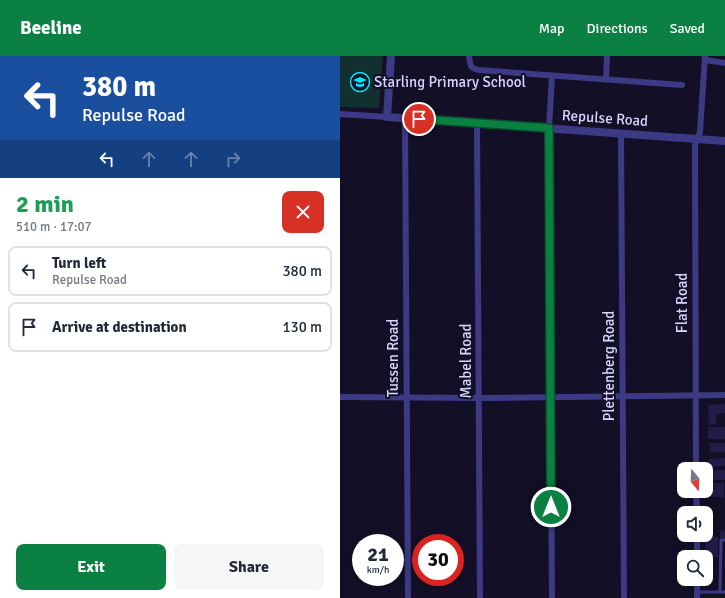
<!DOCTYPE html>
<html lang="en">
<head>
<meta charset="utf-8">
<style>
	body { margin:0; font-family:Signika,sans-serif; background:#f6f6f7; color:#1f2937; height:100vh; display:flex; flex-direction:column; font-size:15px; white-space:nowrap }
	* { box-sizing:border-box; margin:0 }
	p { font-size:13px; color:#747a83 }
	.icon { flex:none; width:22px; height:22px; fill:none; stroke:currentColor; stroke-width:2; stroke-linecap:round; stroke-linejoin:round }
	.map { position:relative; flex:1; overflow:hidden }
	.panel { display:flex; flex-direction:column; background:#fff; width:340px }
	.panel>* { flex:none }
	.top-card { background:#1a4fa0; color:#fff; overflow:hidden }
	.needle { width:26px; rotate:162deg }
	.tools { position:absolute; left:337px; top:406px; display:grid; gap:8px }
	.tools a { display:grid; place-items:center; width:36px; height:36px; border-radius:8px; background:#fff; box-shadow:0 2px 10px #0003; font-size:20px }
	.speed { position:absolute; left:12px; top:478px; display:flex; gap:8px; font-size:20px; font-weight:700; text-align:center }
	.speed>* { display:grid; place-content:center; width:52px; height:52px; border-radius:50%; background:#fff; box-shadow:0 2px 10px #0003; line-height:1 }
	.speed small { font-size:10px; font-weight:400 }
	.speed .limit { border:6px solid #d22; background:#fff; color:#111 }
	.pin { position:absolute; display:grid; place-items:center; width:34px; height:34px; color:#fff; margin:-17px; border:2px solid #fff; border-radius:50%; box-shadow:0 1px 4px #0007 }
	.me { position:absolute; width:44px; margin:-22px; rotate:0deg; stroke-linejoin:round; filter:drop-shadow(0 0 3px #0008) }
	.turn { display:flex; align-items:center; gap:14px; height:84px; padding:0 16px; font-size:18px }
	.turn .icon { width:52px; height:52px; stroke-width:2.5 }
	.turn b { display:block; font-size:28px; line-height:34px }
	.lanes { display:flex; align-items:center; height:38px; padding:0 16px; background:#0003; justify-content:center; gap:20px; direction:ltr }
	.lanes .off { opacity:.35 }
	.round { display:grid; place-items:center; flex:none; width:42px; height:42px; border-radius:8px; background:#f6f6f7 }
	.overview { display:flex; align-items:center; justify-content:space-between; height:68px; padding:0 16px }
	h1 { font-size:24px; font-weight:700; line-height:30px; color:#1e9e55 }
	.cta { display:flex; gap:8px; margin-top:auto; padding:8px 16px }
	.cta a { flex:1; height:46px; border-radius:8px; background:#0b8043; color:#fff; font-size:16px; font-weight:700; line-height:46px; text-align:center }
	.cta a+a { background:#f6f6f7; color:#1f2937 }
	ul { padding:0; list-style:none }
	li { display:flex; align-items:center; gap:12px; height:50px; margin:0 8px 6px; padding:0 8px; border:2px solid #e0e1e3; border-radius:8px }
	li div { flex:1 }
	li b { display:block; font-size:15px }
	li em { font-style:normal }
	header { display:flex; align-items:center; gap:24px; box-sizing:border-box; height:56px; padding:0 20px; background:#0b8043; color:#fff }
	header strong { font-size:19px }
	nav { display:flex; gap:22px; margin-inline-start:auto; font-size:14px }
	main { display:flex; flex:1; min-height:0 }
	.map>svg:first-child { display:block }
	.green { fill:#12302f }
	.building { fill:#241b47 }
	.lines { fill:none; stroke-linecap:round; stroke-linejoin:round }
	.service { stroke:#3d3a85; stroke-width:3 }
	.minor { stroke:#3d3a85; stroke-width:6 }
	.tertiary { stroke:#3d3a85; stroke-width:8 }
	.route-casing { stroke:#07532c; stroke-width:10 }
	.route { stroke:#0b8043; stroke-width:7 }
	.labels { text-anchor:middle; stroke-width:4; stroke-linejoin:round; paint-order:stroke }
	.poi-label { font-size:15px; fill:#d9d4ff; stroke:#130f26; text-anchor:start }
	.street-label { font-size:15px; fill:#d9d4ff; stroke:#130f26 }
</style>
</head>
<body>
<header>
<strong>Beeline</strong>
<nav><a>Map</a><a>Directions</a><a>Saved</a></nav>
</header>
<main>
<section class="panel">
<div class="top-card">
<div class="turn"><svg class="icon" aria-label="left" viewBox="0 0 24 24"><path d="M17 20v-9H6M10 6l-5 5 5 5"/></svg><div><b>380 m</b>Repulse Road</div></div>
<div class="lanes"><svg class="icon" aria-label="left" viewBox="0 0 24 24"><path d="M17 20v-9H6M10 6l-5 5 5 5"/></svg><svg class="icon off" aria-label="ahead" viewBox="0 0 24 24"><path d="M12 20V5M6 11l6-6 6 6"/></svg><svg class="icon off" aria-label="ahead" viewBox="0 0 24 24"><path d="M12 20V5M6 11l6-6 6 6"/></svg><svg class="icon off" aria-label="right" viewBox="0 0 24 24"><path d="M7 20v-9h11M14 6l5 5-5 5"/></svg></div>
</div>
<div class="overview"><div><h1>2 min</h1><p>510 m · 17:07</p></div><a class="round" style="background:#d93025;color:#fff"><svg class="icon" aria-label="close" viewBox="0 0 24 24"><path d="M6 6l12 12M18 6L6 18"/></svg></a></div>
<ul>
<li><svg class="icon" aria-label="left" viewBox="0 0 24 24"><path d="M17 20v-9H6M10 6l-5 5 5 5"/></svg><div><b>Turn left</b><p>Repulse Road</p></div><em>380 m</em></li>
<li><svg class="icon" aria-label="arrive" viewBox="0 0 24 24"><path d="M6 21V4h12l-3 4 3 4H6"/></svg><div><b>Arrive at destination</b></div><em>130 m</em></li>
</ul>
<div class="cta"><a>Exit</a><a>Share</a></div>
</section>
<div class="map">
<svg width="385" height="542" viewBox="0 0 385 542">
	<rect width="100%" height="100%" fill="#130f26"/>
	<path class="green" d="M0 0H43L39 52 0 51Z"/>
	<g class="building">
		<path d="M385 348V357L376 358V368L369 369 368 349Z"/>
		<rect x="368" y="371" width="17" height="12"/>
		<path d="M369 387H385V396H370Z"/>
		<path d="M385 402V410L369 411V403Z"/>
		<rect x="370" y="414" width="15" height="10"/>
		<rect x="367" y="427" width="17" height="14"/>
		<path d="M380 474 385 475V482H380Z"/>
		<path d="M365 480 378 481V501H365Z"/>
	</g>
	<g class="lines">
		<g class="service">
			<path d="M357 536H385"/>
			<path d="M380 536 381 484H385"/>
		</g>
		<g class="minor">
			<path d="M129 0C130 8 130 13 139 14L342 29"/>
			<path d="M365 4 385 7"/>
			<path d="M212 20 209 72 212 542"/>
			<path d="M266 23 267 0"/>
			<path d="M0 58 47 61"/>
			<path d="M65 62 68 542"/>
			<path d="M137 67 140 542"/>
			<path d="M281 77 284 542"/>
			<path d="M0 341 144 342 385 339"/>
			<path d="M356 413 355 89 360 76 365 0"/>
			<path d="M356 435 357 457"/>
			<path d="M357 479V501"/>
			<path d="M357 523V542"/>
		</g>
		<path class="tertiary" d="M51 0 47 61 385 85"/>
	</g>
	<g class="lines">
		<g class="route-casing">
			<path id="route" d="M79 63 209 72 211 451"/>
		</g>
		<use href="#route" class="route"/>
	</g>
	<defs>
		<g id="school-ring" transform="scale(1)"><circle r="9.5" fill="#130f26" stroke="#00e5ff" stroke-width="1.5"/><path d="M0-5L7-2L0 1L-7-2ZM-4 1L0 2.5L4 1V4Q0 6-4 4Z" fill="#00e5ff"/></g>
	</defs>
	<g fill-rule="evenodd">
		<use href="#school-ring" x="20" y="26"/>
	</g>
	<g class="labels">
		<g class="poi-label">
			<text x="34" y="31">Starling Primary School</text>
		</g>
		<g class="street-label">
			<text transform="translate(265 62) rotate(4)" y="5">Repulse Road</text>
			<text transform="translate(342 247) rotate(-90)" y="5">Flat Road</text>
			<text transform="translate(53 302) rotate(-90)" y="5">Tussen Road</text>
			<text transform="translate(126 305) rotate(-90)" y="5">Mabel Road</text>
			<text transform="translate(269 310) rotate(-90)" y="5">Plettenberg Road</text>
		</g>
	</g>
</svg>
<div class="tools">
<a><svg class="needle" viewBox="-14 -14 28 28"><path d="M0-13l5 13h-10z" fill="#e53935"/><path d="M0 13l5-13h-10z" fill="#747a83"/></svg></a>
<a><svg class="icon" aria-label="sound" viewBox="0 0 24 24"><path d="M4 9h4l5-4v14l-5-4H4zM17 9q2 3 0 6"/></svg></a>
<a><svg class="icon" aria-label="search" viewBox="0 0 24 24"><circle cx="10" cy="10" r="6"/><path d="M15 15l6 6"/></svg></a>
</div>
<div class="speed"><div>21<small>km/h</small></div><div class="limit">30</div></div>
<div class="pin" style="left:79px;top:63px;background:#d93025"><svg class="icon" aria-label="arrive" viewBox="0 0 24 24"><path d="M6 21V4h12l-3 4 3 4H6"/></svg></div>
<svg class="me" style="left:211px;top:451px" viewBox="-20 -20 40 40"><circle r="17" fill="#0b8043" stroke="#fff" stroke-width="3"/><path d="M0-11L8 9 0 5-8 9z" fill="#fff"/></svg>
</div>
</main>
</body>
</html>
